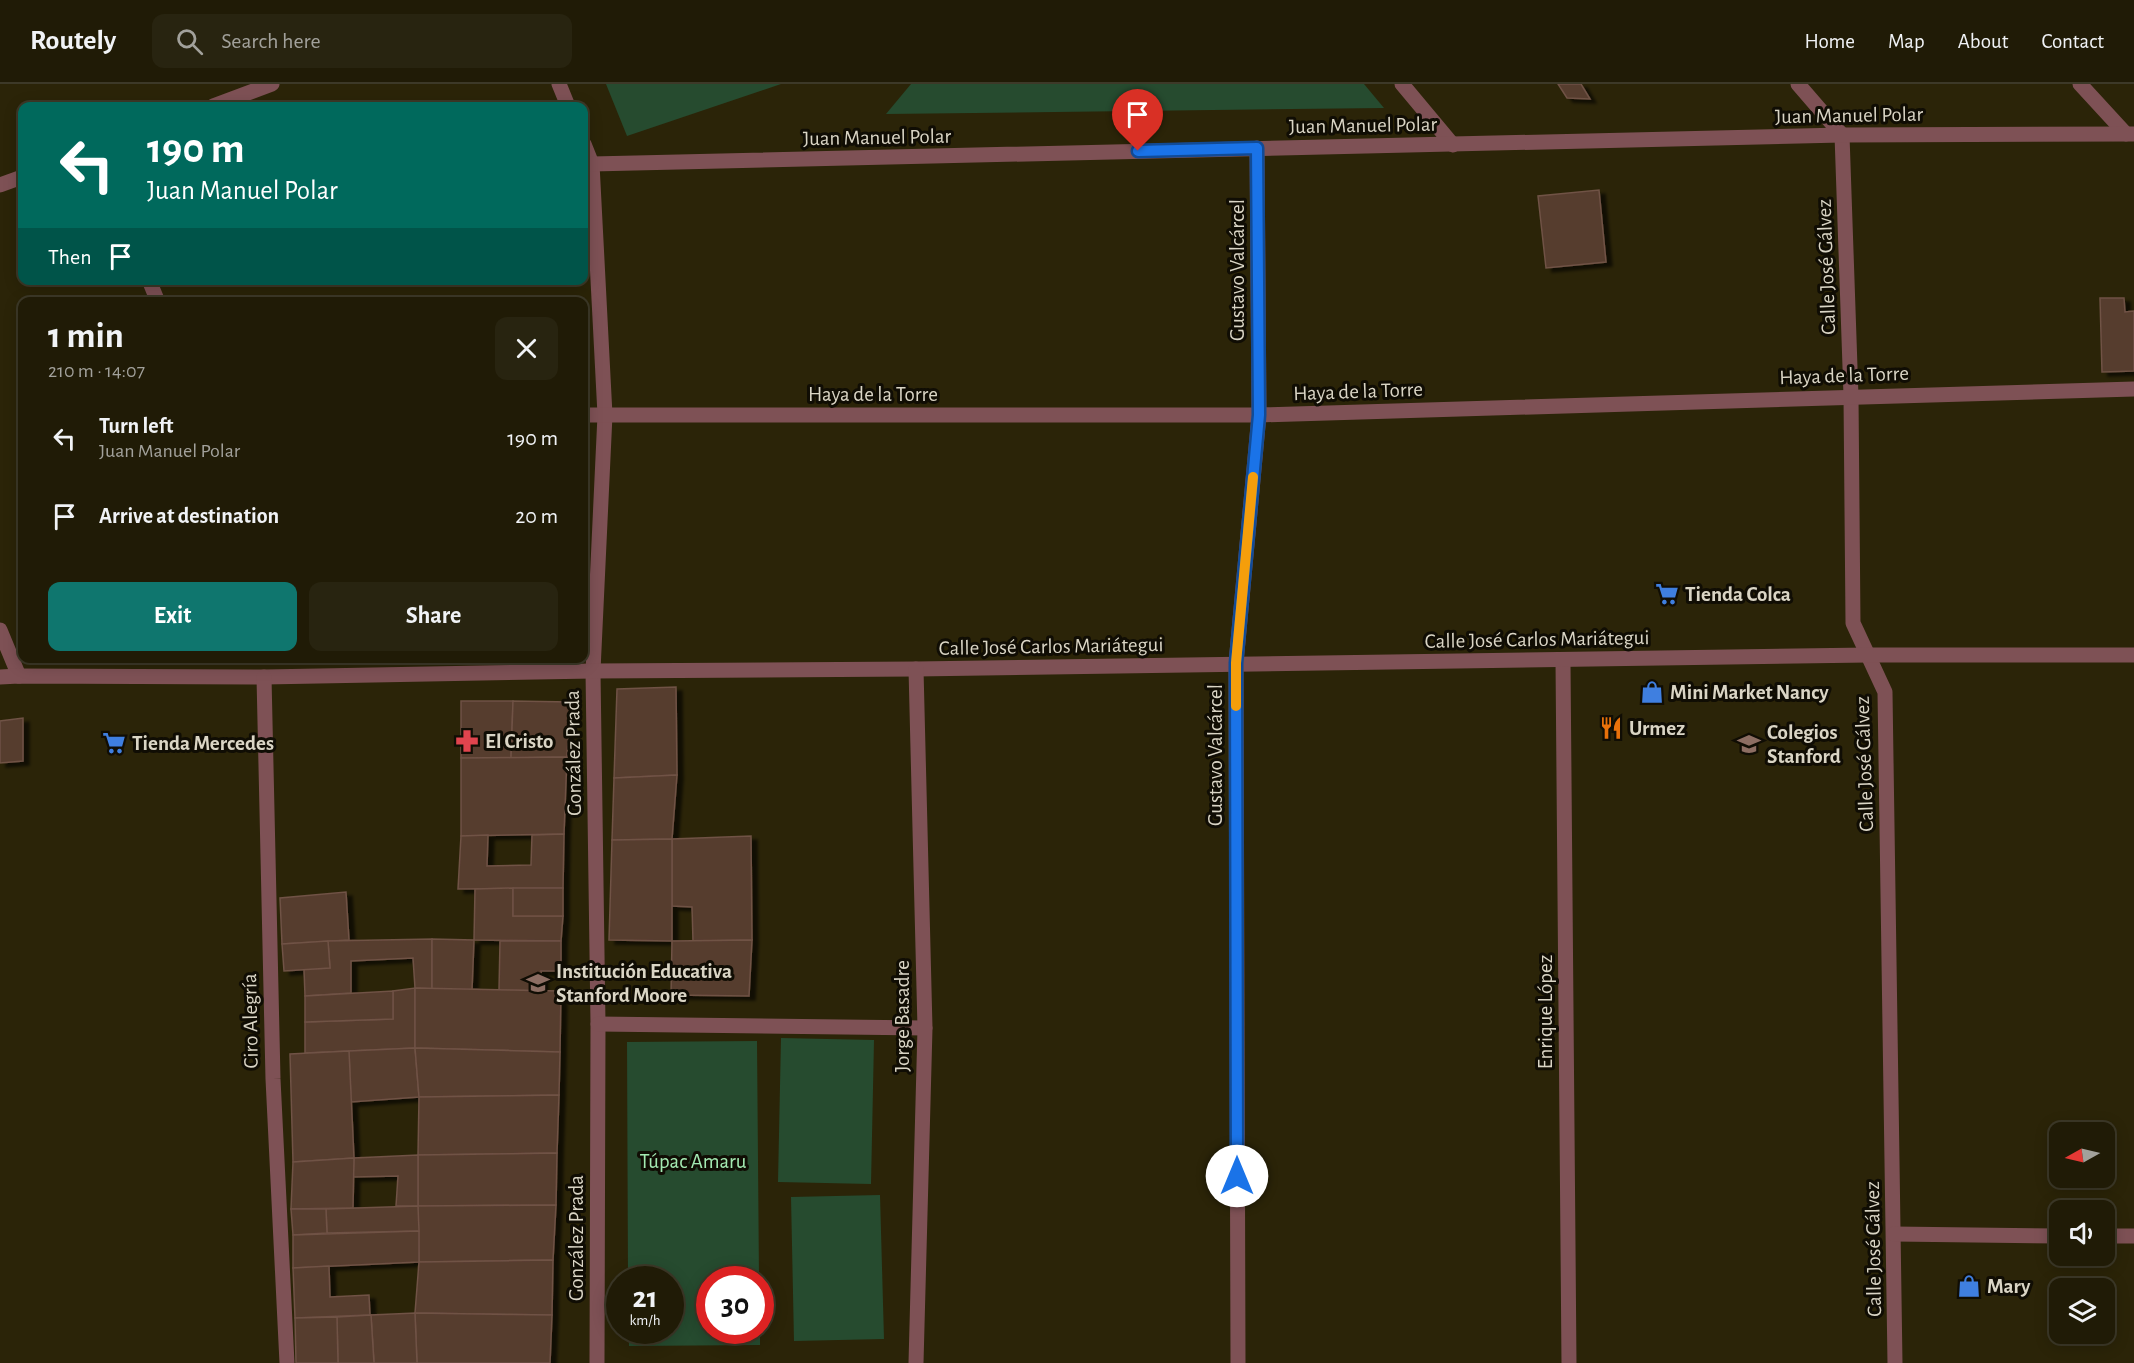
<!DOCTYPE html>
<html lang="en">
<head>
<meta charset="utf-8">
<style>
	body { margin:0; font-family:"Alegreya Sans",sans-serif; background:#282410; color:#f1f3f6; height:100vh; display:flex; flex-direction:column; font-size:22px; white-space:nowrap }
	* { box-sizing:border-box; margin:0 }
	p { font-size:20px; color:#a2a19b }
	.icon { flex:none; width:33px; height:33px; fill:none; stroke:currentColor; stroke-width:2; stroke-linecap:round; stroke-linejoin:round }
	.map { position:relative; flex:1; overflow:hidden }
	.drawer { position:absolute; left:18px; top:213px; width:570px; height:366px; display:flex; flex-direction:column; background:#201b06; border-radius:12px; box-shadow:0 3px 15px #0003,0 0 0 2px #3d3928 }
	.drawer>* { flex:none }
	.guide { position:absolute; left:18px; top:18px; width:570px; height:183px; border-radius:12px; box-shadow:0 3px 15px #0003,0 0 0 2px #3d3928; background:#00695c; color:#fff; overflow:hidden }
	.needle { width:39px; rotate:262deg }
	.tools { position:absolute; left:2049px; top:1038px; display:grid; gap:12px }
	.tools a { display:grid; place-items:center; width:66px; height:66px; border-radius:12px; background:#201b06; box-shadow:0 3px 15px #0003,0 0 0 2px #3d3928; font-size:30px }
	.speed { position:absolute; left:606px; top:1182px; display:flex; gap:12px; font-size:30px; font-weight:700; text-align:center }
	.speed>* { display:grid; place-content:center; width:78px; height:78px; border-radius:50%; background:#201b06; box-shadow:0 3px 15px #0003,0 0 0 2px #3d3928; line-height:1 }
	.speed small { font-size:15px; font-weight:400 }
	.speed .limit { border:9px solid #d22; background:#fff; color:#111 }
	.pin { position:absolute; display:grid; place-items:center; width:51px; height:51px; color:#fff; margin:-62px -26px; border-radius:50% 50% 50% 0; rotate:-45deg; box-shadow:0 0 6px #0007 }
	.pin .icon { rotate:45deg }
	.me { position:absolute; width:66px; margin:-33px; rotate:0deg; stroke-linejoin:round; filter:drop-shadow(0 0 4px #0008) }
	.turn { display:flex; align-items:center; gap:21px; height:126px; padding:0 30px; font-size:27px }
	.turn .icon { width:78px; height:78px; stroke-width:2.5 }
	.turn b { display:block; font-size:42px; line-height:51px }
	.then { display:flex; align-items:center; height:57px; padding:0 30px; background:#0003; gap:12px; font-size:22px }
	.round { display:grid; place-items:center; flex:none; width:63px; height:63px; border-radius:12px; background:#282410 }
	.headline { display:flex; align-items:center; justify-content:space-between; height:102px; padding:0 30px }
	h1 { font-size:36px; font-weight:600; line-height:45px }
	.action { display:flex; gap:12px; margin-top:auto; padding:12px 30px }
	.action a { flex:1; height:69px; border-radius:12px; background:#0f766e; color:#fff; font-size:24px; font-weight:600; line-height:69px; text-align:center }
	.action a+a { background:#282410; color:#f1f3f6 }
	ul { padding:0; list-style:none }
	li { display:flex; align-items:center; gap:18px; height:78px; padding:0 30px }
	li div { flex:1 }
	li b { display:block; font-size:22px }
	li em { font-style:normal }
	header { display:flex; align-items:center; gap:36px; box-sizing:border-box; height:84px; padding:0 30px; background:#201b06; border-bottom:2px solid #3d3928 }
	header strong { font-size:28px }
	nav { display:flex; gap:33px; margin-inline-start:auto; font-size:21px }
	.search { width:420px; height:54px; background:#282410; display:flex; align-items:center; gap:15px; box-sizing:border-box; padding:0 21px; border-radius:12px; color:#a2a19b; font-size:22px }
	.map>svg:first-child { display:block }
	.green { fill:#264b2f }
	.building { fill:#573c2f; stroke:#6f5245; stroke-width:1.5; filter:url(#shadow) }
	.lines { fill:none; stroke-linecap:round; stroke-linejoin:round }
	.service { stroke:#7e5155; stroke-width:15 }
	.minor { stroke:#7e5155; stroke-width:15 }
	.route-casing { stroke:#114b97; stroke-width:15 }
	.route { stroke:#1a73e8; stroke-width:10 }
	.slow { stroke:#f59e0b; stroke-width:10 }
	.labels { text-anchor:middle; stroke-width:6; stroke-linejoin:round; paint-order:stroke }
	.street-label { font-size:21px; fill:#dad5c5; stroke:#100d04 }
	.poi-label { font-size:21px; font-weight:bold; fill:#dad5c5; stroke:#100d04; text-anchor:start }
	.park-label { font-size:21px; fill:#a3eab2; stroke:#100d04 }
</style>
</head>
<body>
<header>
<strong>Routely</strong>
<div class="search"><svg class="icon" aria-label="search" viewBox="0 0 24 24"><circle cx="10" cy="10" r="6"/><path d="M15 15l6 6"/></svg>Search here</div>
<nav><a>Home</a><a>Map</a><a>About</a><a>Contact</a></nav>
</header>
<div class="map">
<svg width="2134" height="1279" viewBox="0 0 2134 1279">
	<defs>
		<filter id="shadow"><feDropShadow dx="6" dy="4" stdDeviation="1.5" flood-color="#0009"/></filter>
	</defs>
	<rect width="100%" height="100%" fill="#2b2408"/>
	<g class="green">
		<path d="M606 0H781L627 52Z"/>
		<path d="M911 0H1364L1384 24 886 30Z"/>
		<path d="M781 954 874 956 871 1100 778 1098Z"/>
		<path d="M757 957 759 1195 710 1196V1246L760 1247V1261L629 1262V1247L670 1246V1196L628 1195 627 958Z"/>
		<path d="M880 1111 884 1255 794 1257 791 1113Z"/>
	</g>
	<g class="building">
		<path d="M1558 0H1581L1590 15 1567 14Z"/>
		<path d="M1599 106 1606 178 1546 184 1538 112Z"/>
		<path d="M2100 214H2124L2125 228 2134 227V287L2102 288Z"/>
		<path d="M676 603 677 691 614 694 617 605Z"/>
		<path d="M461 617H513L511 674H461Z"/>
		<path d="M513 617 570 618 567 673 511 674Z"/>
		<path d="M23 634V677L0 679V637Z"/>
		<path d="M567 673 564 750 461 752V674Z"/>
		<path d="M677 691 672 755 612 756 614 694Z"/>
		<path d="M564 750 563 804 458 805 461 752 488 751 487 782 531 781 532 751Z"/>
		<path d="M751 752 752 856 693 857 692 823 672 822V755Z"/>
		<path d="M672 755V857L609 856 612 756Z"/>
		<path d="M513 804V832H563L561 857 474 856 475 805Z"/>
		<rect x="513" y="804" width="50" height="28"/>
		<path d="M346 808 349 856 282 860 280 814Z"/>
		<path d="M432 855V905L415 904 413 874 351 877V909L305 912 304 885 330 884 328 857Z"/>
		<path d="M432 855 474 856 472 906 432 905Z"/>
		<path d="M752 856 749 912 671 911 672 857Z"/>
		<path d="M328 857 330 884 284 887 282 860Z"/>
		<path d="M500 857H561V887H541L543 907 499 906Z"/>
		<path d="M415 904V964L305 969V938L393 935V907Z"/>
		<path d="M415 904 561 907 560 968 415 964Z"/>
		<path d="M393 907V935L305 938V912Z"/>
		<path d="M415 964 419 1013 351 1018 349 967Z"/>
		<path d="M415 964 560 968 559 1011 419 1013Z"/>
		<path d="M349 967 354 1074 293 1078 290 970Z"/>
		<path d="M559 1011 557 1069 418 1071 419 1013Z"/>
		<path d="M557 1069 556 1121 418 1122V1071Z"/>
		<path d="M418 1071V1122H396L398 1092 353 1093 354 1074Z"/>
		<path d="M354 1074 353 1124 291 1125 293 1078Z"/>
		<path d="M556 1121 553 1176 419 1178 418 1122Z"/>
		<path d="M418 1122 419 1147 327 1149 326 1125Z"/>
		<path d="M291 1125H326L327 1149 293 1151Z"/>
		<path d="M419 1147V1178L293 1184V1151Z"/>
		<path d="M553 1176 552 1231 415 1229 419 1178Z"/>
		<path d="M329 1182 330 1213 369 1211 370 1231 295 1234 293 1184Z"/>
		<path d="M415 1229 552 1231 550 1279H417Z"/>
		<path d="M415 1229 417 1279H374L371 1231Z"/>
		<path d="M371 1231 374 1279H338L337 1233Z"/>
		<path d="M337 1233 338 1279H296L295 1234Z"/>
	</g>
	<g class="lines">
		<path class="service" d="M2080 0 2126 50"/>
		<g class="minor">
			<path d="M559 0 568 22"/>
			<path d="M1402 0 1453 61"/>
			<path d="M1798 0 1842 51"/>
			<path d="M213 22 272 0"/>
			<path d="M1842 51 1851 312 1853 539 1885 608 1895 1279"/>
			<path d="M584 60 592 80 605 331 593 587 598 940 597 1279"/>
			<path d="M592 80 1842 51 2134 50"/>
			<path d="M0 101 22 93"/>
			<path d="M149 196 158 218"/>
			<path d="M584 331H1259L2134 305"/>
			<path d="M0 546 19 592"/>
			<path d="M1563 577 1569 1279"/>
			<path d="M0 593 19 592 264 593 593 587 916 585 1868 571H2134"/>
			<path d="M264 593 273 995 287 1279"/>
			<path d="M598 940 925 944"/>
			<path d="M1894 1150 2060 1152"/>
			<path d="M2104 1152H2134"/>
			<path d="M916 1279 925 944 916 585"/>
			<path d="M1238 1279 1236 579 1259 331 1257 64"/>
		</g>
	</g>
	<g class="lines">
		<g class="route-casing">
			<path id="route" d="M1138 67 1257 64 1259 331 1236 579 1237 1092"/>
		</g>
		<use href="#route" class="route"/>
		<path class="slow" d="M1236 622V579L1253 393"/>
	</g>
	<defs>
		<g id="supermarket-bare" transform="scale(1.8)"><path d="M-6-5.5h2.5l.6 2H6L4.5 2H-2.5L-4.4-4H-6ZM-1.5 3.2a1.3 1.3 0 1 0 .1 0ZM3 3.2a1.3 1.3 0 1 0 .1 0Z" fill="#3f7fe0" stroke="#100d04" stroke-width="2.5" paint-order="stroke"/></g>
		<g id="shop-bare" transform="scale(1.8)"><path d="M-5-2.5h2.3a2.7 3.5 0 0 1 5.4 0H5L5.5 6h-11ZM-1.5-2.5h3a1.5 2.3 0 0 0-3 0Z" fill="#3f7fe0" stroke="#100d04" stroke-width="2.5" paint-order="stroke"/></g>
		<g id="restaurant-bare" transform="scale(1.8)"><path d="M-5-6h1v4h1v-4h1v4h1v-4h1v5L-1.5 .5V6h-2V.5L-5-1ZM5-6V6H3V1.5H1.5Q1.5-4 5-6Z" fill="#e8710a" stroke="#100d04" stroke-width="2.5" paint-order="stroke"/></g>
		<g id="pharmacy-bare" transform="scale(1.8)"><path d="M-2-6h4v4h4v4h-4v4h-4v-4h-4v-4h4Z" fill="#e0444e" stroke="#100d04" stroke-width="2.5" paint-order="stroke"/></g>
		<g id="school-bare" transform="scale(1.8)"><path d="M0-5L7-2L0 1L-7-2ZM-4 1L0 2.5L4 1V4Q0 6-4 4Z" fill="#8d6e63" stroke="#100d04" stroke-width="2.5" paint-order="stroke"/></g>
	</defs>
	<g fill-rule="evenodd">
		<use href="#supermarket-bare" x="1667" y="510"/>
		<use href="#shop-bare" x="1652" y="608"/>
		<use href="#restaurant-bare" x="1611" y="644"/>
		<use href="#pharmacy-bare" x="467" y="657"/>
		<use href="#supermarket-bare" x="114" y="659"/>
		<use href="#school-bare" x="1749" y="660"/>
		<use href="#school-bare" x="538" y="899"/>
		<use href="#shop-bare" x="1969" y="1202"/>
	</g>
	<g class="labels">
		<g class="street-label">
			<text transform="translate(1849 31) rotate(-1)" y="7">Juan Manuel Polar</text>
			<text transform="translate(1363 41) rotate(-1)" y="7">Juan Manuel Polar</text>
			<text transform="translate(877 53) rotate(-1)" y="7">Juan Manuel Polar</text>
			<text transform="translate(1826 183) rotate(-92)" y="7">Calle José Gálvez</text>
			<text transform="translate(1237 186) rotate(-90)" y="7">Gustavo Valcárcel</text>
			<text transform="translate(1844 291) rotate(-2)" y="7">Haya de la Torre</text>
			<text transform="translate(1358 307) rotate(-2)" y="7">Haya de la Torre</text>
			<text x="873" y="317">Haya de la Torre</text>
			<text transform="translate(1537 555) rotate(-1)" y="7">Calle José Carlos Mariátegui</text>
			<text transform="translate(1051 562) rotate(-1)" y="7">Calle José Carlos Mariátegui</text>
			<text transform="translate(573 669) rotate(-91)" y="7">González Prada</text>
			<text transform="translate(1215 671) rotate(-90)" y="7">Gustavo Valcárcel</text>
			<text transform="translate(1864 680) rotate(-92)" y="7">Calle José Gálvez</text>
			<text transform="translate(1545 928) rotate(-90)" y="7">Enrique López</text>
			<text transform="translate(902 932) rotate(-90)" y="7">Jorge Basadre</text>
			<text transform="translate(250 937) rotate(-91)" y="7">Ciro Alegría</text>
			<text transform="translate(576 1154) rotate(-90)" y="7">González Prada</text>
			<text transform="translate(1873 1165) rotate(-91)" y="7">Calle José Gálvez</text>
		</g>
		<g class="poi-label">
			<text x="1685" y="517">Tienda Colca</text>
			<text x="1670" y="615">Mini Market Nancy</text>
			<text x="1629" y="651">Urmez</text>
			<text x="1767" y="655">Colegios<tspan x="1767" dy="24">Stanford</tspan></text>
			<text x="485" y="664">El Cristo</text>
			<text x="132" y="666">Tienda Mercedes</text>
			<text x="556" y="894">Institución Educativa<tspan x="556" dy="24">Stanford Moore</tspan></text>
			<text x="1987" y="1209">Mary</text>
		</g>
		<g class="park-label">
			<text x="693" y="1084">Túpac Amaru</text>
		</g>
	</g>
</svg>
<div class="tools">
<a><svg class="needle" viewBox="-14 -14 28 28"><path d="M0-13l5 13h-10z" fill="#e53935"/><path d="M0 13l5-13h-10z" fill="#a2a19b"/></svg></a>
<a><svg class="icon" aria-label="sound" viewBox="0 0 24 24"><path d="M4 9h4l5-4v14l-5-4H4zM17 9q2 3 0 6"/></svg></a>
<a><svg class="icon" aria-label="layers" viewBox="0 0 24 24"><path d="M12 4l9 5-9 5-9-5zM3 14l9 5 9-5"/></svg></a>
</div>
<div class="speed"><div>21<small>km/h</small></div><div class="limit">30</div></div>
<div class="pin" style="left:1138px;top:67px;background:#d93025"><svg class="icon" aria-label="arrive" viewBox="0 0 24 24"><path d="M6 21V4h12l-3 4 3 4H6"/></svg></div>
<svg class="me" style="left:1237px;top:1092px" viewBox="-20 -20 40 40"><circle r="19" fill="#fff"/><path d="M0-13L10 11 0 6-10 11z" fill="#1a73e8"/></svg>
<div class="guide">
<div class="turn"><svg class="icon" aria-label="left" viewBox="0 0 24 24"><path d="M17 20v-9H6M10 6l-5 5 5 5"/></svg><div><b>190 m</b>Juan Manuel Polar</div></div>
<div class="then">Then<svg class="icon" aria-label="arrive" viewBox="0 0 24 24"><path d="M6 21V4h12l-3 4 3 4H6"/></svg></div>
</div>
<section class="drawer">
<div class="headline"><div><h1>1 min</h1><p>210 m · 14:07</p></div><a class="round"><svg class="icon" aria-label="close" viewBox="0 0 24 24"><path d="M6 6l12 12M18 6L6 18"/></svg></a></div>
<ul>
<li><svg class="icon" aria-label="left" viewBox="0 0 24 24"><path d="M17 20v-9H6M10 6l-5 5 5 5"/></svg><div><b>Turn left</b><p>Juan Manuel Polar</p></div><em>190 m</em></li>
<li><svg class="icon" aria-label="arrive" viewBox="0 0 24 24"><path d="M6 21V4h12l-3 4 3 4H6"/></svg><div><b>Arrive at destination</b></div><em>20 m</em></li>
</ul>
<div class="action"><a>Exit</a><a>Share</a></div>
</section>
</div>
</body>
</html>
